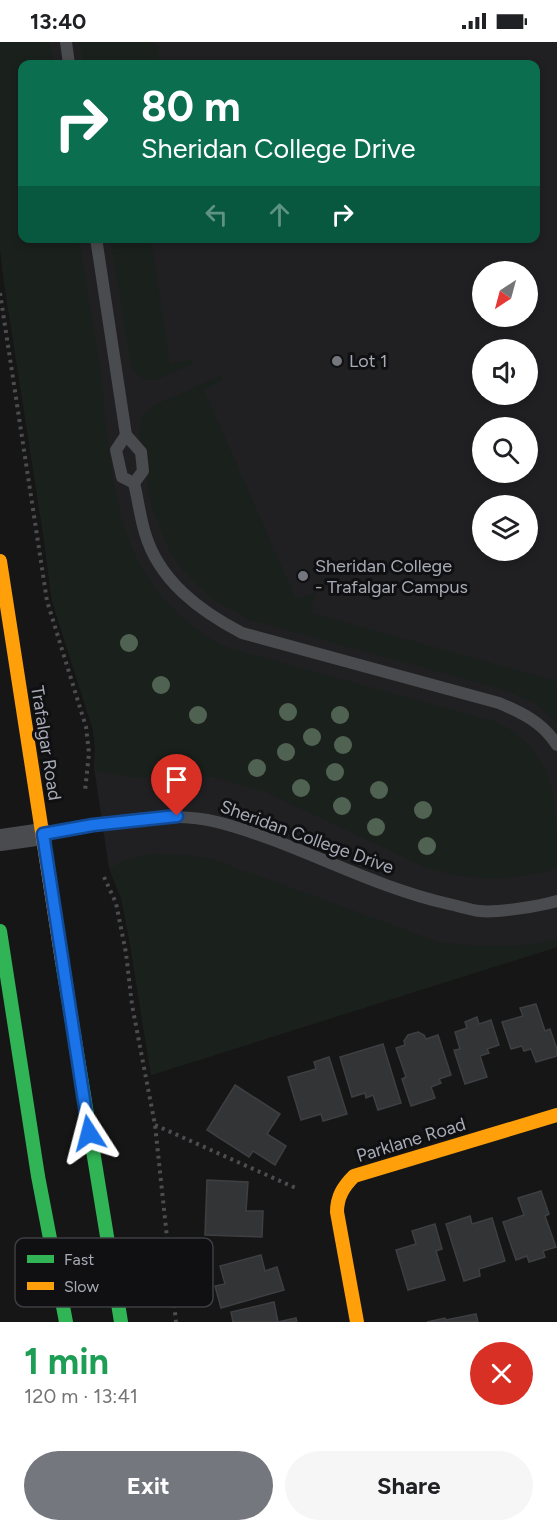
<!DOCTYPE html>
<html lang="en">
<head>
<meta charset="utf-8">
<style>
	body { margin:0; font-family:Figtree,sans-serif; background:#f6f6f6; color:#202124; height:100vh; display:flex; flex-direction:column; font-size:22px; white-space:nowrap }
	* { box-sizing:border-box; margin:0 }
	p { font-size:20px; color:#757577 }
	.icon { flex:none; width:33px; height:33px; fill:none; stroke:currentColor; stroke-width:2; stroke-linecap:round; stroke-linejoin:round }
	.map { position:relative; height:1280px; overflow:hidden }
	.panel { display:flex; flex-direction:column; background:#fff; flex:1 }
	.panel>* { flex:none }
	.hud { position:absolute; left:18px; top:18px; width:522px; height:183px; border-radius:12px; box-shadow:0 3px 9px #0003; background:#0b6e4f; color:#fff; overflow:hidden }
	.needle { width:39px; rotate:216deg }
	.controls { position:absolute; left:472px; top:219px; display:grid; gap:12px }
	.controls a { display:grid; place-items:center; width:66px; height:66px; border-radius:50%; background:#fff; box-shadow:0 3px 9px #0003; font-size:30px }
	.pin { position:absolute; display:grid; place-items:center; width:51px; height:51px; color:#fff; margin:-62px -26px; border-radius:50% 50% 50% 0; rotate:-45deg; box-shadow:0 0 6px #0007 }
	.pin .icon { rotate:45deg }
	.me { position:absolute; width:66px; margin:-33px; rotate:351deg; stroke-linejoin:round; filter:drop-shadow(0 0 4px #0008) }
	.turn { display:flex; align-items:center; gap:21px; height:126px; padding:0 24px; font-size:27px }
	.turn .icon { width:78px; height:78px; stroke-width:2.5 }
	.turn b { display:block; font-size:42px; line-height:51px }
	.lanes { display:flex; align-items:center; height:57px; padding:0 24px; background:#0003; justify-content:center; gap:30px; direction:ltr }
	.lanes .off { opacity:.35 }
	.round { display:grid; place-items:center; flex:none; width:63px; height:63px; border-radius:32px; background:#f6f6f6 }
	.head { display:flex; align-items:center; justify-content:space-between; height:102px; padding:0 24px }
	h1 { font-size:36px; font-weight:700; line-height:45px; color:#1e9e55 }
	.button { display:flex; gap:12px; margin-top:auto; padding:12px 24px }
	.button a { flex:1; height:69px; border-radius:36px; background:#74777e; color:#fff; font-size:24px; font-weight:700; line-height:69px; text-align:center }
	.button a+a { background:#f6f6f6; color:#202124 }
	.status { display:flex; justify-content:space-between; align-items:center; height:42px; padding:0 30px; background:#fff; direction:ltr }
	.status svg { height:16px; fill:currentColor }
	.map>svg:first-child { display:block }
	.built { fill:#202023; fill-rule:evenodd }
	.green { fill:#1a201c }
	.building { fill:#333436; stroke:#3e3f42; stroke-width:1.5 }
	.lines { fill:none; stroke-linecap:round; stroke-linejoin:round }
	.path { stroke:#4c4d50; stroke-width:4; stroke-dasharray:3 4.5; stroke-linecap:butt }
	.lane { stroke:#4a4b4e; stroke-width:12 }
	.street { stroke:#4a4b4e; stroke-width:22 }
	.fast { stroke:#30b455; stroke-width:14 }
	.slow { stroke:#ff9f0a; stroke-width:14 }
	.tree { fill:#506252 }
	.route-casing { stroke:#114b97; stroke-width:15 }
	.route { stroke:#1a73e8; stroke-width:10 }
	.poi-dot { fill:#74777e; stroke:#101012; stroke-width:2 }
	.labels { text-anchor:middle; stroke-width:6; stroke-linejoin:round; paint-order:stroke }
	.poi-label { font-size:18px; fill:#a7abb6; stroke:#101012; text-anchor:start }
	.street-label { font-size:18px; fill:#a7abb6; stroke:#101012 }
	.key { fill:#101012; stroke:#3d3e43; stroke-width:1.5 }
	.key-label { font-size:16px; fill:#a7abb6 }
</style>
</head>
<body>
<div class="status"><b>13:40</b><svg viewBox="0 0 49 12"><path d="M0 12V9h3v3zM5 12V6h3v6zM10 12V3h3v9zM15 12V0h3v12zM26 1h20v11H26zM47 4h2v5h-2z"/></svg></div>
<div class="map">
<svg width="557" height="1280" viewBox="0 0 557 1280">
	<rect width="100%" height="100%" fill="#161616"/>
	<path class="built" d="M0 0H557V905L151 1033 128 890 121 856 109 826 94 725 95 707 93 688 52 559 43 491 4 240 0 206ZM22 22H536V196H22ZM483 230H528V274H483ZM483 308H528V352H483ZM483 386H528V430H483ZM483 464H528V508H483Z"/>
	<g class="green">
		<path d="M0 0H50L54 22H22V196L79 197C87 245 96 293 102 341 112 428 112 514 183 576 194 585 206 595 220 602 230 606 240 609 250 612L497 680C557 711 557 759 557 825L553 828C507 839 472 839 427 826L265 750 217 736 191 733 136 736 95 729V707L93 688 52 559 43 491 4 240 0 206Z"/>
		<path d="M79 0H155L159 8V17L154 22H83Z"/>
		<path d="M110 197H151L170 321 191 318 193 322 156 338H143L131 326Z"/>
		<path d="M220 334H222V339L204 348 296 557 317 550 311 571 557 639V681L536 662 508 649 250 578 210 556 184 530 167 504 151 463 139 390 142 375 155 363Z"/>
		<path d="M153 812 189 813 215 818 439 900C483 905 514 907 557 897V905L151 1033 128 890 121 856 109 826 123 819Z"/>
	</g>
	<g class="building">
		<path d="M536 962 545 989 550 987 557 1007V1014L536 1020 531 1007 524 1009 522 1004 511 1007 502 980 523 974 520 966Z"/>
		<path d="M477 975 479 982 491 978 499 1003 487 1007 489 1011 480 1014 487 1035 465 1042 454 1008 460 1007 455 990 467 986 465 980Z"/>
		<path d="M418 990 424 993 426 997 438 993 451 1033 439 1037 441 1041 431 1045 435 1056 411 1064 402 1037 406 1035 396 1006 405 1003 404 999 408 993Z"/>
		<path d="M383 1002 401 1061 378 1068 373 1053 366 1056 365 1051 352 1055 340 1015Z"/>
		<path d="M329 1015 347 1072 323 1079 321 1072 301 1078 288 1035 316 1027 314 1020Z"/>
		<path d="M235 1043 280 1072 267 1092 286 1104 275 1123 253 1109 249 1115 207 1088Z"/>
		<path d="M207 1138 248 1140 246 1169H263L262 1195 205 1193Z"/>
		<path d="M541 1149 549 1172 545 1174 556 1205 543 1209 545 1215 529 1220 527 1214 516 1218 503 1180 524 1173 518 1156Z"/>
		<path d="M470 1174 472 1182 492 1176 505 1219 479 1227 480 1234 464 1239 446 1182Z"/>
		<path d="M435 1182 442 1207 436 1209 445 1238 408 1248 396 1208 416 1202 412 1189Z"/>
		<path d="M261 1213 265 1229 277 1225 284 1248 221 1266 215 1244 225 1242 220 1224Z"/>
		<path d="M274 1260 278 1280 296 1276 297 1280H233L231 1270Z"/>
		<path d="M476 1272 478 1280H427L445 1276 446 1278Z"/>
	</g>
	<g class="lines">
		<g class="path">
			<path d="M0 251 47 559 86 685 89 711 85 749"/>
			<path d="M104 835 116 861 126 911 132 963 155 1083 176 1280"/>
			<path d="M155 1083 298 1147"/>
		</g>
		<g class="lane">
			<path d="M66 0 69 22"/>
			<path d="M96 196 126 393 141 410 143 429 134 441"/>
			<path d="M126 393 116 408 122 435 134 441"/>
			<path d="M134 441C138 457 140 475 145 491 159 539 200 569 242 591L499 661C523 671 543 681 557 703"/>
			<path d="M45 792C95 783 168 767 217 780 296 800 368 844 449 862 459 864 470 868 480 869 497 871 540 864 557 859"/>
		</g>
		<path class="street" d="M0 798 43 792"/>
		<g class="fast">
			<path d="M0 889 38 1134 66 1280"/>
			<path d="M62 919 121 1280"/>
		</g>
		<g class="slow">
			<path d="M0 519 62 919"/>
			<path d="M357 1280 337 1170C337 1155 343 1145 354 1134L557 1073"/>
		</g>
	</g>
	<g class="tree">
		<circle cx="129" cy="601" r="9"/>
		<circle cx="161" cy="643" r="9"/>
		<circle cx="288" cy="670" r="9"/>
		<circle cx="198" cy="673" r="9"/>
		<circle cx="340" cy="673" r="9"/>
		<circle cx="312" cy="695" r="9"/>
		<circle cx="343" cy="703" r="9"/>
		<circle cx="286" cy="710" r="9"/>
		<circle cx="257" cy="726" r="9"/>
		<circle cx="335" cy="730" r="9"/>
		<circle cx="301" cy="746" r="9"/>
		<circle cx="379" cy="748" r="9"/>
		<circle cx="342" cy="764" r="9"/>
		<circle cx="423" cy="768" r="9"/>
		<circle cx="376" cy="785" r="9"/>
		<circle cx="427" cy="804" r="9"/>
	</g>
	<g class="lines">
		<g class="route-casing">
			<path id="route" d="M89 1091 43 792 93 783 177 774"/>
		</g>
		<use href="#route" class="route"/>
	</g>
	<g class="poi-dot">
		<circle cx="337" cy="319" r="6"/>
		<circle cx="303" cy="534" r="6"/>
	</g>
	<g class="labels">
		<g class="poi-label">
			<text x="349" y="325">Lot 1</text>
			<text x="315" y="530">Sheridan College<tspan x="315" dy="21">- Trafalgar Campus</tspan></text>
		</g>
		<g class="street-label">
			<text transform="translate(46 701) rotate(81)" y="6">Trafalgar Road</text>
			<text transform="translate(307 795) rotate(20)" y="6">Sheridan College Drive</text>
			<text transform="translate(411 1098) rotate(-17)" y="6">Parklane Road</text>
		</g>
	</g>
	<rect x="15" y="1196" width="198" height="69" rx="9" class="key"/>
	<rect x="27" y="1213" width="27" height="8" fill="#30b455"/>
	<rect x="27" y="1240" width="27" height="8" fill="#ff9f0a"/>
	<g class="key-label">
		<text x="64" y="1223">Fast</text>
		<text x="64" y="1250">Slow</text>
	</g>
</svg>
<div class="controls">
<a><svg class="needle" viewBox="-14 -14 28 28"><path d="M0-13l5 13h-10z" fill="#e53935"/><path d="M0 13l5-13h-10z" fill="#757577"/></svg></a>
<a><svg class="icon" aria-label="sound" viewBox="0 0 24 24"><path d="M4 9h4l5-4v14l-5-4H4zM17 9q2 3 0 6"/></svg></a>
<a><svg class="icon" aria-label="search" viewBox="0 0 24 24"><circle cx="10" cy="10" r="6"/><path d="M15 15l6 6"/></svg></a>
<a><svg class="icon" aria-label="layers" viewBox="0 0 24 24"><path d="M12 4l9 5-9 5-9-5zM3 14l9 5 9-5"/></svg></a>
</div>
<div class="pin" style="left:177px;top:774px;background:#d93025"><svg class="icon" aria-label="arrive" viewBox="0 0 24 24"><path d="M6 21V4h12l-3 4 3 4H6"/></svg></div>
<svg class="me" style="left:89px;top:1091px" viewBox="-20 -20 40 40"><path d="M0-17L14 15 0 8-14 15z" fill="#1a73e8" stroke="#fff" stroke-width="4"/></svg>
<div class="hud">
<div class="turn"><svg class="icon" aria-label="right" viewBox="0 0 24 24"><path d="M7 20v-9h11M14 6l5 5-5 5"/></svg><div><b>80 m</b>Sheridan College Drive</div></div>
<div class="lanes"><svg class="icon off" aria-label="left" viewBox="0 0 24 24"><path d="M17 20v-9H6M10 6l-5 5 5 5"/></svg><svg class="icon off" aria-label="ahead" viewBox="0 0 24 24"><path d="M12 20V5M6 11l6-6 6 6"/></svg><svg class="icon" aria-label="right" viewBox="0 0 24 24"><path d="M7 20v-9h11M14 6l5 5-5 5"/></svg></div>
</div>
</div>
<section class="panel">
<div class="head"><div><h1>1 min</h1><p>120 m · 13:41</p></div><a class="round" style="background:#d93025;color:#fff"><svg class="icon" aria-label="close" viewBox="0 0 24 24"><path d="M6 6l12 12M18 6L6 18"/></svg></a></div>
<div class="button"><a>Exit</a><a>Share</a></div>
</section>
</body>
</html>
